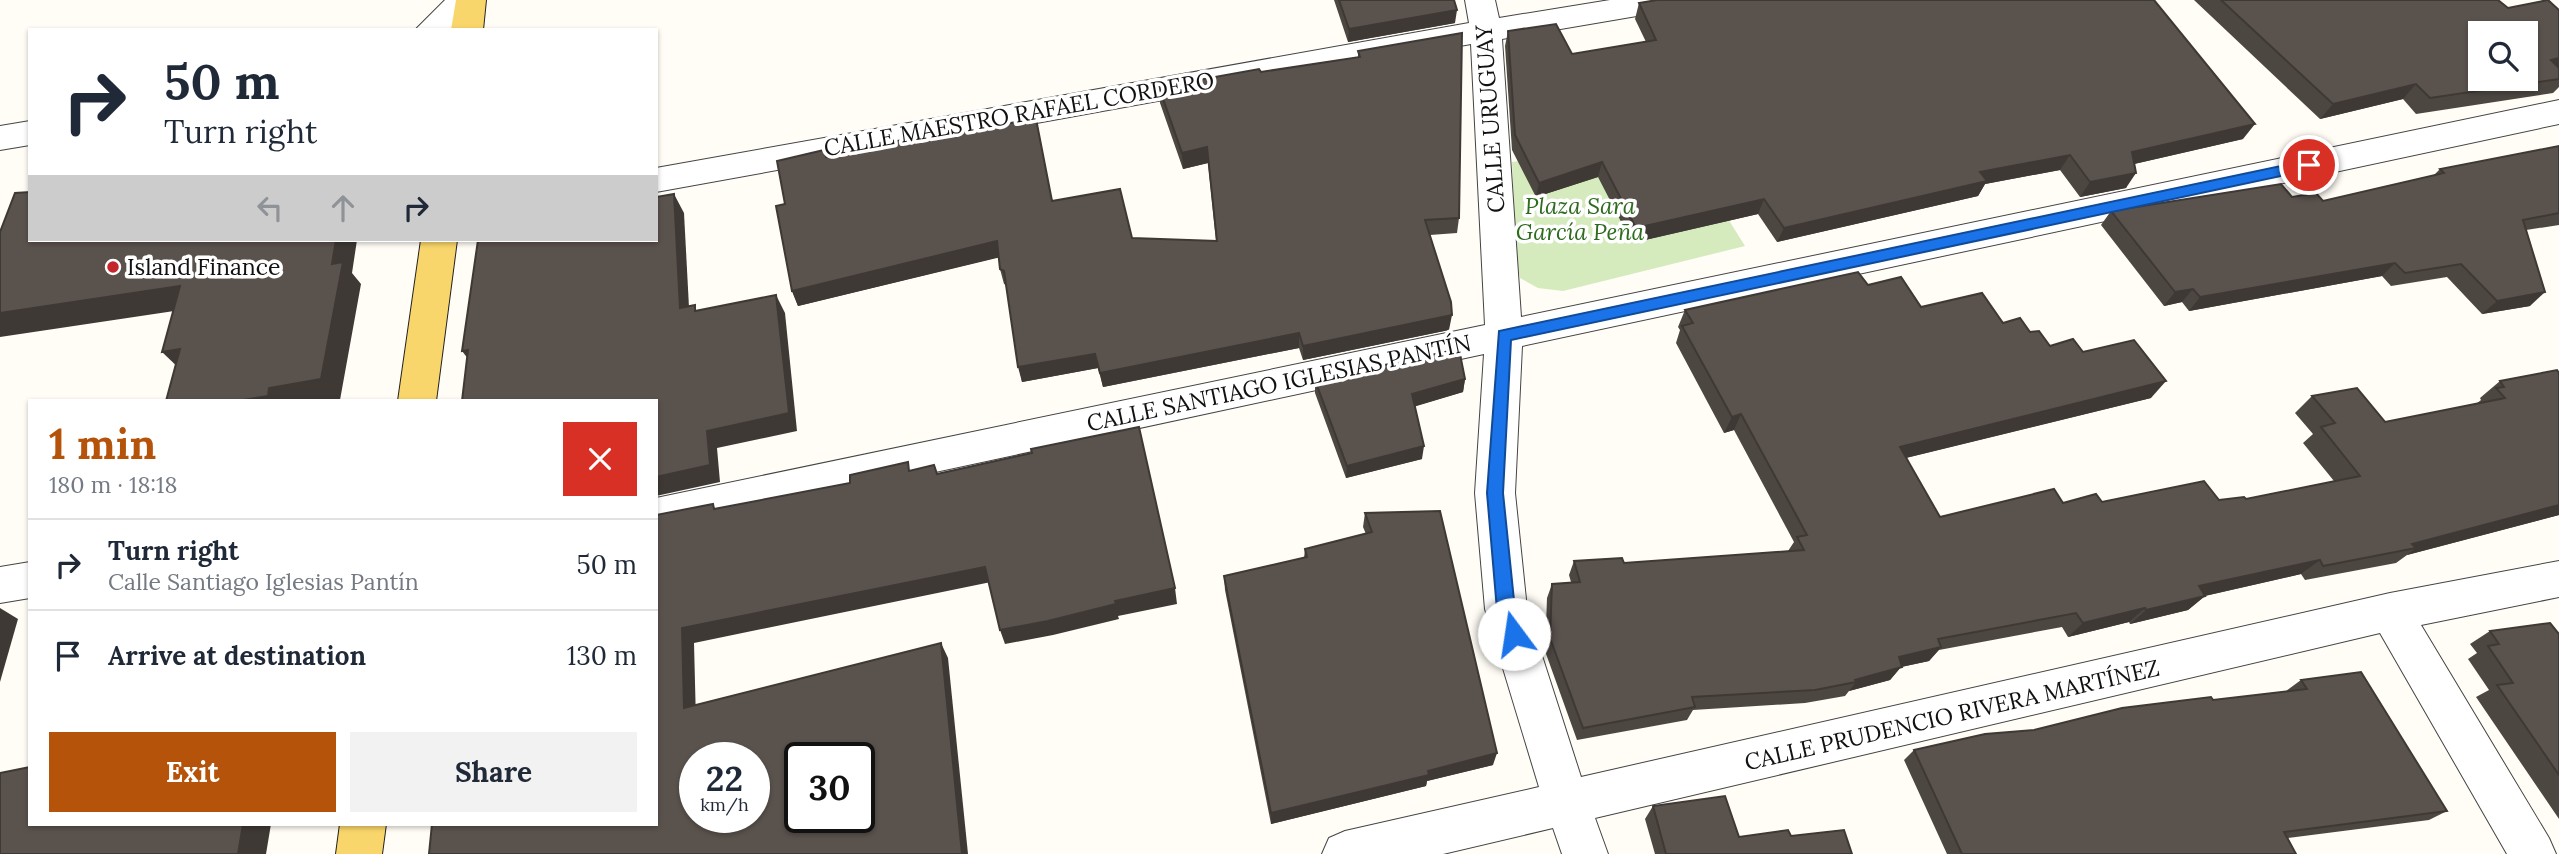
<!DOCTYPE html>
<html lang="en">
<head>
<meta charset="utf-8">
<style>
	body { margin:0; font-family:Lora,serif; background:#f2f2f3; color:#1f2937; height:100vh; display:flex; flex-direction:column; font-size:26px; white-space:nowrap }
	* { box-sizing:border-box; margin:0 }
	p { font-size:23px; color:#747a83 }
	.icon { flex:none; width:38px; height:38px; fill:none; stroke:currentColor; stroke-width:2; stroke-linecap:round; stroke-linejoin:round }
	.map { position:relative; flex:1; overflow:hidden }
	.details { position:absolute; left:28px; top:399px; width:630px; height:427px; display:flex; flex-direction:column; background:#fff; border-radius:0px; box-shadow:0 2px 5px #0004 }
	.details>* { flex:none }
	.hud { position:absolute; left:28px; top:28px; width:630px; height:214px; border-radius:0px; box-shadow:0 2px 5px #0004; background:#fff; color:#1f2937; overflow:hidden }
	.tools { position:absolute; left:2468px; top:21px; display:grid; gap:14px }
	.tools a { display:grid; place-items:center; width:70px; height:70px; border-radius:0px; background:#fff; box-shadow:0 2px 5px #0004; font-size:35px }
	.speed { position:absolute; left:679px; top:742px; display:flex; gap:14px; font-size:35px; font-weight:700; text-align:center }
	.speed>* { display:grid; place-content:center; width:91px; height:91px; border-radius:50%; background:#fff; box-shadow:0 2px 5px #0004; line-height:1 }
	.speed small { font-size:18px; font-weight:400 }
	.speed .limit { border:4px solid #111; border-radius:10px; background:#fff; color:#111 }
	.pin { position:absolute; display:grid; place-items:center; width:60px; height:60px; color:#fff; margin:-30px; border:4px solid #fff; border-radius:50%; box-shadow:0 2px 7px #0007 }
	.me { position:absolute; width:77px; margin:-38px; rotate:346deg; stroke-linejoin:round; filter:drop-shadow(0 0 5px #0008) }
	.turn { display:flex; align-items:center; gap:24px; height:147px; padding:0 21px; font-size:32px }
	.turn .icon { width:91px; height:91px; stroke-width:2.5 }
	.turn b { display:block; font-size:49px; line-height:60px }
	.lanes { display:flex; align-items:center; height:66px; padding:0 21px; background:#0003; justify-content:center; gap:35px; direction:ltr }
	.lanes .off { opacity:.35 }
	.round { display:grid; place-items:center; flex:none; width:74px; height:74px; border-radius:0px; background:#f2f2f3 }
	.summary { display:flex; align-items:center; justify-content:space-between; height:119px; padding:0 21px }
	h1 { font-size:42px; font-weight:800; line-height:52px; color:#b45309 }
	.action { display:flex; gap:14px; margin-top:auto; padding:14px 21px }
	.action a { flex:1; height:80px; border-radius:0px; background:#b45309; color:#fff; font-size:28px; font-weight:800; line-height:80px; text-align:center }
	.action a+a { background:#f2f2f3; color:#1f2937 }
	ul { padding:0; list-style:none }
	li { display:flex; align-items:center; gap:21px; height:91px; padding:0 21px; border-top:2px solid #e0e1e3 }
	li div { flex:1 }
	li b { display:block; font-size:26px }
	li em { font-style:normal }
	.map>svg:first-child { display:block }
	.green { fill:#d5ebbd }
	.lines { fill:none; stroke-linecap:round; stroke-linejoin:round }
	.street-casing { stroke:#444; stroke-width:2 }
	.primary-casing { stroke:#222; stroke-width:2 }
	.street { fill:#fff; fill-rule:evenodd }
	.primary { fill:#f9d66b; fill-rule:evenodd }
	.wall { fill:#4d4742 }
	.shaded-wall { fill:#3f3936 }
	.building { fill:#5a524d; stroke:#3f3936; stroke-width:2; fill-rule:evenodd }
	.route { fill:#1a73e8; stroke:#114b97; stroke-width:2 }
	.poi-dot { fill:#c4262e; stroke:#fff; stroke-width:2.5 }
	.labels { text-anchor:middle; stroke-width:7; stroke-linejoin:round; paint-order:stroke }
	.street-label { font-size:23px; fill:#111; stroke:#fff }
	.park-label { font-size:23px; font-style:italic; fill:#2f6b1f; stroke:#fff }
	.poi-label { font-size:23px; fill:#111; stroke:#fff; text-anchor:start }
</style>
</head>
<body>
<div class="map">
<svg width="2559" height="854" viewBox="0 0 2559 854">
	<rect width="100%" height="100%" fill="#fffdf5"/>
	<path class="green" d="M1677 137 1745 246 1563 291 1538 288 1520 278 1516 259 1512 162Z"/>
	<g class="lines">
		<g class="street-casing">
			<g id="street">
				<path d="M445 0H479L450 30H415Z"/>
				<path d="M1465 0H1495L1499 18 1610 0H1687L1683 7 1672 10 1502 39 1521 317 2559 100V124L1522 346 1515 493 1527 609 1581 777 2390 593 2559 561V597L2421 625 2549 838 2556 854H2507L2380 633 1595 818 1608 854H1562L1553 828 1443 854H1322L1329 838 1345 831 1539 787 1485 609 1475 493 1484 354 656 532V498L1485 325 1471 44 656 192V168L1469 23Z"/>
				<path d="M30 121V145L0 150V126Z"/>
				<path d="M30 562V598L0 603V567Z"/>
			</g>
		</g>
		<g class="primary-casing">
			<g id="primary">
				<path d="M456 0H486L483 30H451Z"/>
				<path d="M421 240H457L436 401H398Z"/>
				<path d="M340 824H386L382 854H336Z"/>
			</g>
		</g>
		<use href="#street" class="street"/>
		<use href="#primary" class="primary"/>
	</g>
	<g class="wall">
		<path d="M1334 0H1454L1455 23 1348 42Z"/>
		<path d="M2194 0H2498L2508 8 2559 10V87L2553 93 2416 114 2403 99 2320 119Z"/>
		<path d="M1639 3 2243 139 2134 164 2126 188 2080 197 2060 170 1985 184 1978 196 1777 242 1758 214 1632 243 1598 177 1536 197 1512 150 1505 46 1508 31 1572 54 1646 42 1635 19Z"/>
		<path d="M1358 51 1459 218 1457 233 1430 235 1449 330 1303 360 1299 348 1103 387 1098 368 1022 382 1006 285 1004 284 1000 269 999 257 798 306 792 291 785 204 824 150 827 157 1052 201 1132 238 1216 241 1208 163 1183 169 1160 103 1159 87 1358 57Z"/>
		<path d="M2559 146V225L2526 230 2530 306 2482 314 2447 277 2391 286 2382 276 2189 311 2182 302 2164 306 2101 225 2111 211 2292 197 2323 201 2434 175 2440 169Z"/>
		<path d="M1868 285 1921 307 2003 323 2030 332 2050 346 2083 352 2151 398 1906 458 1940 517 2063 503 2246 499 2334 481 2303 443 2313 434 2295 413 2312 396 2385 422 2476 404 2481 400 2480 398 2500 381 2559 373V515L2407 555 2396 563 2305 580 2301 574 2205 596 2188 610 2130 624 2129 622 2068 637 2062 627 1939 650 1929 661 1901 667 1890 680 1849 691 1845 696 1805 703 1693 710 1687 720 1577 740 1545 651 1547 598 1552 584 1571 582 1569 575 1574 561 1624 563 1788 551 1794 542 1734 430 1724 433 1676 343 1680 330 1678 327 1685 310Z"/>
		<path d="M1465 379 1463 392 1415 406 1422 459 1346 478 1315 393V380Z"/>
		<path d="M1365 513 1493 765 1427 781 1426 786 1271 824 1225 590 1224 576 1304 558 1305 549 1366 534 1363 527Z"/>
		<path d="M2490 631 2559 634V819L2476 697 2489 690 2468 659 2477 653 2470 644Z"/>
		<path d="M2301 680 2447 811 2429 820 2288 838 2296 854H1947L1904 760 1914 750 2213 700 2286 692V691Z"/>
		<path d="M1653 806 1739 837 1852 854H1655L1645 819Z"/>
	</g>
	<g class="shaded-wall">
		<path d="M1457 10 1455 23 1348 42 1349 29Z"/>
		<path d="M2559 58V70L2551 60Z"/>
		<path d="M2416 84 2403 99 2320 119 2333 104Z"/>
		<path d="M2255 124 2243 139 2121 167 2132 152Z"/>
		<path d="M1207 147 1208 163 1183 169 1182 153Z"/>
		<path d="M2070 155 2060 170 1985 184 1978 196 1777 242 1784 228 1980 172Z"/>
		<path d="M1602 162 1598 177 1536 197 1539 183Z"/>
		<path d="M2136 173 2126 188 2080 197 2090 182Z"/>
		<path d="M674 194 684 213 690 326 680 308Z"/>
		<path d="M1764 199 1758 214 1632 243 1636 228Z"/>
		<path d="M336 240H357L352 273 361 284 340 400 334 401H237L269 388 332 264Z"/>
		<path d="M997 241 1001 257 798 306 792 291Z"/>
		<path d="M2395 263 2382 276 2189 311 2200 297Z"/>
		<path d="M180 286 201 307 0 337V313Z"/>
		<path d="M2193 289 2182 302 2164 306 2175 292Z"/>
		<path d="M2545 292 2530 306 2482 314 2497 301Z"/>
		<path d="M776 295 785 313 797 431 717 448 720 482 656 496V477L707 431Z"/>
		<path d="M1452 315 1449 330 1303 360V346Z"/>
		<path d="M1299 333V348L1103 387 1100 373Z"/>
		<path d="M180 349 184 373 162 352Z"/>
		<path d="M468 350 476 369 462 351Z"/>
		<path d="M1095 354 1098 368 1022 382 1018 367Z"/>
		<path d="M1465 379 1463 392 1410 408 1412 394Z"/>
		<path d="M2166 381 2151 398 1889 462 1900 447Z"/>
		<path d="M1741 414 1734 430 1724 433 1732 417Z"/>
		<path d="M1424 446 1422 459 1346 478 1347 466Z"/>
		<path d="M2559 505V515L2407 555 2416 548 2412 544Z"/>
		<path d="M2320 560 2301 574 2182 601 2199 586Z"/>
		<path d="M985 567 991 582 694 643 696 722 684 708 682 628Z"/>
		<path d="M1175 588 1177 604 1118 616 1119 619 1053 635 1005 644 1000 630 1115 601Z"/>
		<path d="M2205 596 2188 610 2130 624 2146 610Z"/>
		<path d="M0 608 18 619 0 682Z"/>
		<path d="M2145 608 2129 622 2068 637 2083 623Z"/>
		<path d="M941 643 948 658 968 854H962Z"/>
		<path d="M1941 647 1929 661 1901 667 1890 680 1849 691 1856 682 1855 680 1899 657Z"/>
		<path d="M1497 753 1493 765 1427 781 1426 786 1271 824V813Z"/>
		<path d="M243 824H271L266 854H238Z"/>
	</g>
	<g class="building">
		<path d="M1339 0H1454L1457 10 1349 29Z"/>
		<path d="M1657 0H2154L2255 124 2132 152 2136 173 2090 182 2070 155 1980 172 1987 181 1784 228 1764 199 1636 228 1602 162 1539 183 1515 135 1508 31 1556 24 1572 54 1656 40 1639 3Z"/>
		<path d="M2221 0H2498L2508 8 2548 0 2559 10V58L2551 60 2559 68V79L2430 98 2416 84 2333 104ZM2480 33H2525V79H2480Z"/>
		<path d="M1462 33 1459 218 1425 220 1451 302 1452 315 1303 346 1299 333 1100 373 1095 354 1018 367 1004 271 1000 269 997 241 792 291 776 206 785 204 777 161 824 150 826 157 897 141 1036 119 1052 201 1120 189 1132 238 1217 241 1207 147 1182 153 1159 87 1259 69 1261 72 1360 57 1358 51Z"/>
		<path d="M2559 146V213L2523 220 2545 292 2497 301 2461 264 2405 273 2395 263 2200 297 2193 289 2175 292 2111 211 2281 184 2292 197 2316 193 2323 201 2444 173 2440 169Z"/>
		<path d="M30 192V240H336L332 264 343 262 321 379 269 388 268 396 237 401H166L180 349 162 352 180 286 0 313V232L15 193Z"/>
		<path d="M674 194 680 308 695 305V311L776 295 789 413 707 431 710 465 656 477V401H462L468 350 462 351 478 240H656V197Z"/>
		<path d="M1858 272 1868 285 1901 277 1921 307 1982 293 2003 323 2020 318 2030 332 2039 331 2050 346 2073 339 2083 352 2134 340 2166 381 1900 447 1940 517 2054 489 2063 503 2096 494 2102 502 2204 481 2219 500 2244 497 2246 499 2360 476 2321 427 2335 423 2312 396 2357 388 2385 422 2505 398 2496 388 2504 387 2500 381 2557 370 2559 373V505L2412 544 2416 548 2323 566 2320 560 2199 586 2205 596 2146 610 2145 608 2083 623 2076 613 1938 639 1941 647 1899 657 1902 667 1855 680 1856 682 1815 690 1692 697 1695 707 1583 728 1550 638 1552 584 1580 582 1574 561 1622 558 1624 563 1804 550 1797 537 1807 535 1741 414 1732 417 1682 326 1693 323 1685 310Z"/>
		<path d="M1459 349 1465 379 1412 394 1424 446 1347 466 1315 380Z"/>
		<path d="M1139 427 1175 588 1115 601 1116 604 1048 621 1000 630 985 567 682 628 684 708 941 643 962 854H429L432 824H656V515L713 504 714 509 850 483V475L908 462 909 471 934 465 937 474 1032 453 1031 449ZM695 758H754V817H695ZM800 758H859V817H800Z"/>
		<path d="M1440 511 1497 753 1428 771 1429 775 1271 813 1224 576 1307 557 1305 549 1372 532 1365 513Z"/>
		<path d="M2550 623 2559 634V775L2497 685 2513 683 2488 646 2499 644 2490 631Z"/>
		<path d="M2361 672 2447 811 2284 832 2296 854H1962L1914 750 1985 734 2034 730 2122 708 2211 697 2213 700 2307 689 2301 680Z"/>
		<path d="M30 767V824H243L238 854H0V773Z"/>
		<path d="M1725 796 1739 837 1788 830 1791 836 1844 830 1852 854H1666L1653 806Z"/>
	</g>
	<path class="route" d="M2309 160 2316 165 2314 169 1511 340 1503 493 1515 610 1522 634 1520 639 1514 642 1508 639 1497 610 1487 493 1499 331Z"/>
	<circle class="poi-dot" cx="113" cy="267" r="7"/>
	<g class="labels">
		<g class="street-label">
			<text transform="translate(1019 114) rotate(-10)" y="8">CALLE MAESTRO RAFAEL CORDERO</text>
			<text transform="translate(1490 119) rotate(-94)" y="8">CALLE URUGUAY</text>
			<text transform="translate(1279 383) rotate(-12)" y="8">CALLE SANTIAGO IGLESIAS PANTÍN</text>
			<text transform="translate(1952 715) rotate(-13)" y="8">CALLE PRUDENCIO RIVERA MARTÍNEZ</text>
		</g>
		<g class="park-label">
			<text x="1580" y="214">Plaza Sara<tspan x="1580" dy="26">García Peña</tspan></text>
		</g>
		<g class="poi-label">
			<text x="127" y="275">Island Finance</text>
		</g>
	</g>
</svg>
<div class="tools">
<a><svg class="icon" aria-label="search" viewBox="0 0 24 24"><circle cx="10" cy="10" r="6"/><path d="M15 15l6 6"/></svg></a>
</div>
<div class="speed"><div>22<small>km/h</small></div><div class="limit">30</div></div>
<div class="pin" style="left:2309px;top:165px;background:#d93025"><svg class="icon" aria-label="arrive" viewBox="0 0 24 24"><path d="M6 21V4h12l-3 4 3 4H6"/></svg></div>
<svg class="me" style="left:1514px;top:634px" viewBox="-20 -20 40 40"><circle r="19" fill="#fff"/><path d="M0-13L10 11 0 6-10 11z" fill="#1a73e8"/></svg>
<div class="hud">
<div class="turn"><svg class="icon" aria-label="right" viewBox="0 0 24 24"><path d="M7 20v-9h11M14 6l5 5-5 5"/></svg><div><b>50 m</b>Turn right</div></div>
<div class="lanes"><svg class="icon off" aria-label="left" viewBox="0 0 24 24"><path d="M17 20v-9H6M10 6l-5 5 5 5"/></svg><svg class="icon off" aria-label="ahead" viewBox="0 0 24 24"><path d="M12 20V5M6 11l6-6 6 6"/></svg><svg class="icon" aria-label="right" viewBox="0 0 24 24"><path d="M7 20v-9h11M14 6l5 5-5 5"/></svg></div>
</div>
<section class="details">
<div class="summary"><div><h1>1 min</h1><p>180 m · 18:18</p></div><a class="round" style="background:#d93025;color:#fff"><svg class="icon" aria-label="close" viewBox="0 0 24 24"><path d="M6 6l12 12M18 6L6 18"/></svg></a></div>
<ul>
<li><svg class="icon" aria-label="right" viewBox="0 0 24 24"><path d="M7 20v-9h11M14 6l5 5-5 5"/></svg><div><b>Turn right</b><p>Calle Santiago Iglesias Pantín</p></div><em>50 m</em></li>
<li><svg class="icon" aria-label="arrive" viewBox="0 0 24 24"><path d="M6 21V4h12l-3 4 3 4H6"/></svg><div><b>Arrive at destination</b></div><em>130 m</em></li>
</ul>
<div class="action"><a>Exit</a><a>Share</a></div>
</section>
</div>
</body>
</html>
